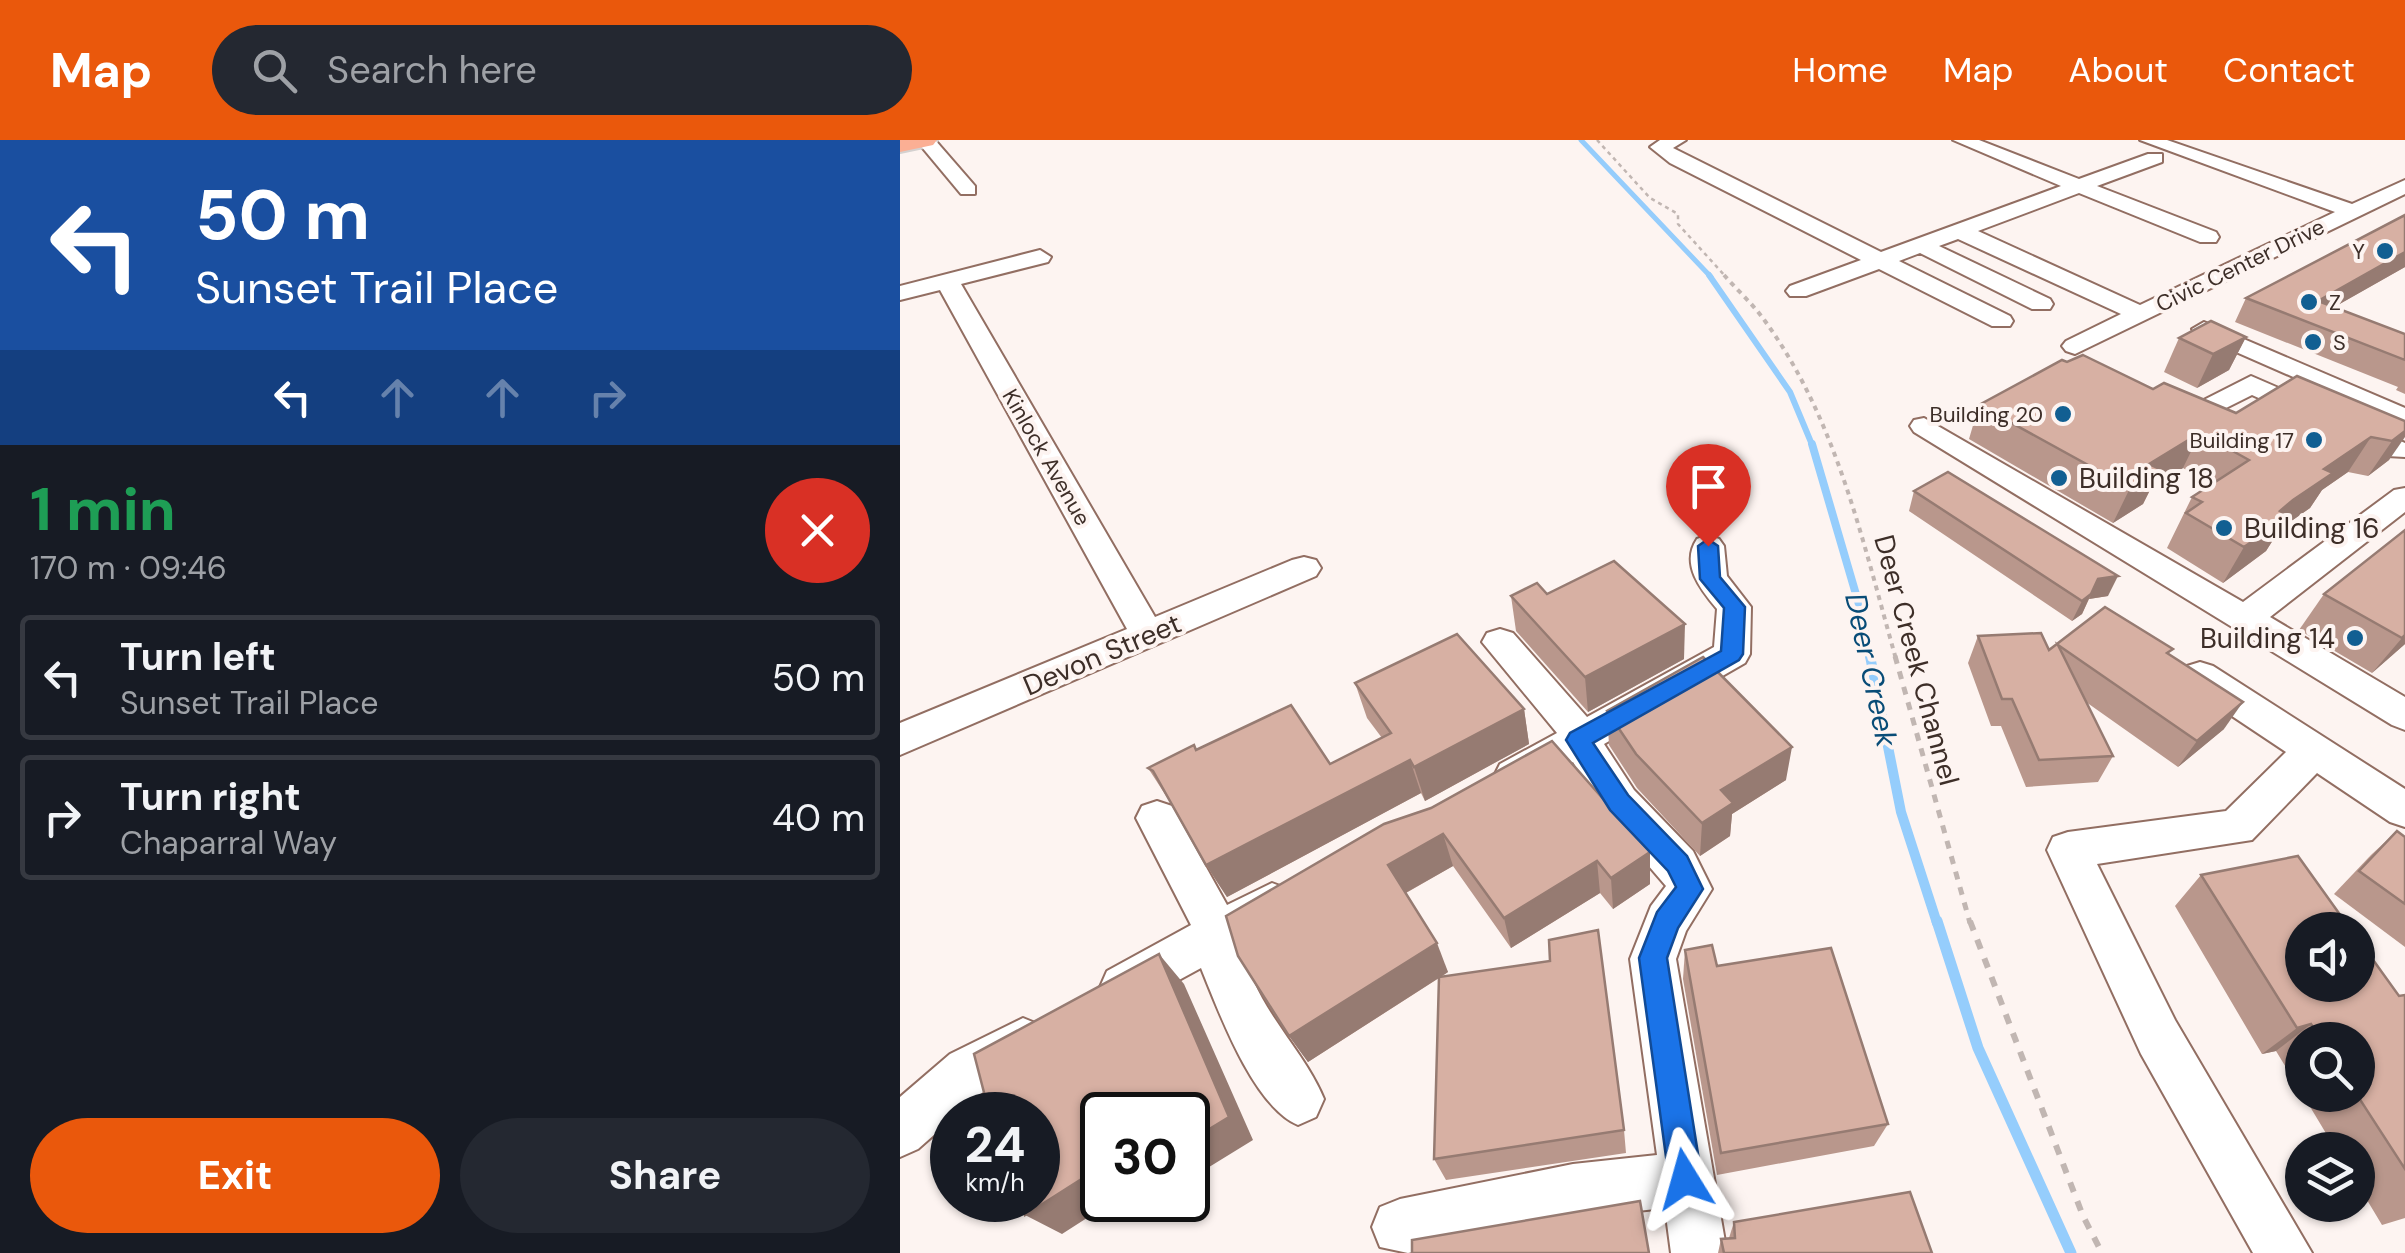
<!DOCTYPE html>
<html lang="en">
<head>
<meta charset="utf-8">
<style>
	body { margin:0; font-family:"DM Sans",sans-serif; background:#242831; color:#f1f3f6; height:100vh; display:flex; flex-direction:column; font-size:38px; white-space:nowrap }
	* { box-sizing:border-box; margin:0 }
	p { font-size:32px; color:#9ea1a6 }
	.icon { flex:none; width:55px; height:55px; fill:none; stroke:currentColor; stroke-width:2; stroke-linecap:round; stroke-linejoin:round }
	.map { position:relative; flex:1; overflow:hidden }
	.panel { display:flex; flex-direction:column; background:#171b24; width:900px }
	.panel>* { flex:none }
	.hud { background:#1a4fa0; color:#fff; overflow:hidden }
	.tools { position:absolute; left:1385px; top:772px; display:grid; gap:20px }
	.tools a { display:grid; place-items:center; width:90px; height:90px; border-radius:50%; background:#171b24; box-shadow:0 2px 8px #0004; font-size:50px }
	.speed { position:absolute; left:30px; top:952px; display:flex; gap:20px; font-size:50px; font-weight:700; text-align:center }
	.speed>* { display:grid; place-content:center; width:130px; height:130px; border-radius:50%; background:#171b24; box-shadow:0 2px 8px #0004; line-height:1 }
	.speed small { font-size:25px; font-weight:400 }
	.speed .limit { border:5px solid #111; border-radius:15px; background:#fff; color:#111 }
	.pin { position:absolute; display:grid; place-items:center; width:85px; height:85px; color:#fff; margin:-102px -42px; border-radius:50% 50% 50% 0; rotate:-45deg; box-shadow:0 0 10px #0007 }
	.pin .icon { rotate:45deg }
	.me { position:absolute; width:110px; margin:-55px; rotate:352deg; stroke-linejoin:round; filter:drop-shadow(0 0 8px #0008) }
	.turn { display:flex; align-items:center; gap:35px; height:210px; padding:0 30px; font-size:45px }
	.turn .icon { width:130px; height:130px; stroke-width:2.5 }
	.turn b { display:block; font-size:70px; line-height:85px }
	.lanes { display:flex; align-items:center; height:95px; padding:0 30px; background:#0003; justify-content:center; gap:50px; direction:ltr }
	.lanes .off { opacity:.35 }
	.round { display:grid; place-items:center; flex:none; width:105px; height:105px; border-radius:52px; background:#242831 }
	.overview { display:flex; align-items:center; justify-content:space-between; height:170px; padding:0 30px }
	h1 { font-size:60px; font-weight:700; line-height:75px; color:#1e9e55 }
	.button { display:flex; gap:20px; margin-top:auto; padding:20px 30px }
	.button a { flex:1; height:115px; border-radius:60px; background:#ea580c; color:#fff; font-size:40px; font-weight:700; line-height:115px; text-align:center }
	.button a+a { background:#242831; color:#f1f3f6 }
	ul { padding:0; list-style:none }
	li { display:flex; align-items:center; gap:30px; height:125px; margin:0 20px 15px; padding:0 10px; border:5px solid #363941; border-radius:10px }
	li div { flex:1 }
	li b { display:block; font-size:38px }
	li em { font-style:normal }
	header { display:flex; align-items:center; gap:60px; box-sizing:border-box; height:140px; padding:0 50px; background:#ea580c; color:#fff }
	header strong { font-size:48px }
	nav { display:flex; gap:55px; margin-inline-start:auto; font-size:35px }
	.search { width:700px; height:90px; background:#242831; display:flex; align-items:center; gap:25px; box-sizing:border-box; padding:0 35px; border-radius:55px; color:#9ea1a6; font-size:38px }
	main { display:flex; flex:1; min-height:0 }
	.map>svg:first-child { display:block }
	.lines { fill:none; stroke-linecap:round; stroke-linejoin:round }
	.stream-far4 { stroke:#95cdfc; stroke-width:5 }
	.stream-far3 { stroke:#95cdfc; stroke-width:6 }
	.stream-far2 { stroke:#95cdfc; stroke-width:8 }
	.stream-far1 { stroke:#95cdfc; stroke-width:10 }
	.stream { stroke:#95cdfc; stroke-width:11 }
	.minor-casing { stroke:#926e62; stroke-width:4 }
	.major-casing { stroke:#d4d1d0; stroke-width:4 }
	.path-far3 { stroke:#c1b6b2; stroke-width:2.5; stroke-dasharray:4 4; stroke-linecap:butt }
	.path-far2 { stroke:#c1b6b2; stroke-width:4; stroke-dasharray:5 5; stroke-linecap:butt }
	.path-far1 { stroke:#c1b6b2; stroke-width:5; stroke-dasharray:8 8; stroke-linecap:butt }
	.path { stroke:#c1b6b2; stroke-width:6; stroke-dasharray:10 10; stroke-linecap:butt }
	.minor { fill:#fff; fill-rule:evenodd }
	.major { fill:#fbaf94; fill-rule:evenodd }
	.wall { fill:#b9978c }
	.shaded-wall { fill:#967b72 }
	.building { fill:#d7b0a3; stroke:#967b72; stroke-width:2.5 }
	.route { fill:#1a73e8; stroke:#114b97; stroke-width:2.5 }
	.poi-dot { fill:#125f92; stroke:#fdf4f1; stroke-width:4 }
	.labels { text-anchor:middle; stroke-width:8; stroke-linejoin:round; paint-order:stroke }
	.far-poi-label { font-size:22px; fill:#3d2e28; stroke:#fdf4f1; text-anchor:end }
	.far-street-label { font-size:22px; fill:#3d2e28; stroke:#fdf4f1 }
	.poi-label { font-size:28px; fill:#3d2e28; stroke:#fdf4f1; text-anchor:start }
	.street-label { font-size:28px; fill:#3d2e28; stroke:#fdf4f1 }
	.water-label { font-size:30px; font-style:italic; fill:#084c77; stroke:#fdf4f1 }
</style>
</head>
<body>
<header>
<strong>Map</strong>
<div class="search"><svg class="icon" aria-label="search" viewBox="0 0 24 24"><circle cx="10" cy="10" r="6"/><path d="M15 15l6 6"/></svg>Search here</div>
<nav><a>Home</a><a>Map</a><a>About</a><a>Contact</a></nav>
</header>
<main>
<section class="panel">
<div class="hud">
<div class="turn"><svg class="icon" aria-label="left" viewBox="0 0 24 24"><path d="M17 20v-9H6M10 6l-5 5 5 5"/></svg><div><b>50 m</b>Sunset Trail Place</div></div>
<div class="lanes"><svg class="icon" aria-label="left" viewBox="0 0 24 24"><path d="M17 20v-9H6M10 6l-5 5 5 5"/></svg><svg class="icon off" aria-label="ahead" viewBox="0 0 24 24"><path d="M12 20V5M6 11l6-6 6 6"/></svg><svg class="icon off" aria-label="ahead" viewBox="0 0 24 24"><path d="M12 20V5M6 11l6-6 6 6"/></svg><svg class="icon off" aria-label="right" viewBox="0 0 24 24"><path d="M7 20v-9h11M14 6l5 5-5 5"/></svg></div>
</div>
<div class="overview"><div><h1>1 min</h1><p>170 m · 09:46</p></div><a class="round" style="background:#d93025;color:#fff"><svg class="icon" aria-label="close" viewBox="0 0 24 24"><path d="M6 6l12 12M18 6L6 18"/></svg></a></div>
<ul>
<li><svg class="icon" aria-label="left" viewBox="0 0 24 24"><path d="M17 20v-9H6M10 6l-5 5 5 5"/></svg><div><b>Turn left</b><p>Sunset Trail Place</p></div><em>50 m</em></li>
<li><svg class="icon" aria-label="right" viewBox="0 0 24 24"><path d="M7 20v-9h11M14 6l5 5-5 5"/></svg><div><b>Turn right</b><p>Chaparral Way</p></div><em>40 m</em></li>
</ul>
<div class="button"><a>Exit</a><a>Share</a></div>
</section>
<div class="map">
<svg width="1505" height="1113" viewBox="0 0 1505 1113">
	<rect width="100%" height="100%" fill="#fdf4f1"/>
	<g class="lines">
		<path class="stream-far4" d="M681 0 811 137"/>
		<path class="stream-far3" d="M809 135 890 252 913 307"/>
		<path class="stream-far2" d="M912 304 960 468 970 519"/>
		<path class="stream-far1" d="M970 516 1001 672 1037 783"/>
		<path class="stream" d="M1037 781 1078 908 1171 1113"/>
		<g class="minor-casing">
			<g id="minor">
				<path d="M16 0H35L75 46V54H61Z"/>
				<path d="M760 0H786L773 8 981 112 1161 46 1053 0H1079L1179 39 1248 14H1262V22L1197 46 1316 92 1319 97 1316 102H1300L1179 53 1078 91 1240 165 1435 72 1240 0H1267L1452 64 1505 40V54L1175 214 1166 211 1162 206 1166 201 1221 174 1058 99 1039 106 1150 159 1153 164 1150 169H1132L1020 113 999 121 1110 176 1113 181 1110 186H1092L979 129 906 156H890L886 151 890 146 961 120 770 23 750 7Z"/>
				<path d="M140 110 151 117 148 122 61 144 255 477 392 420 404 417 416 420 421 428 416 436 0 615V583L227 489 40 150 0 160V146Z"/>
				<path d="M1304 182 1505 268V286L1295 194 1292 189Z"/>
				<path d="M1351 236 1505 303V317L1487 316 1352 255 1294 284 1280 276 1284 270Z"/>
				<path d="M1024 278 1343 462 1494 350 1505 348V372L1370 477 1505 557V590L1492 585 1014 292 1010 286 1014 280Z"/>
				<path d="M808 395 819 399 824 406 827 436 851 467 850 514 845 523 704 604 734 650 793 711 812 749 786 791 776 819 827 1113H771L765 1068 673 1078 508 1113 480 1107 472 1087 480 1067 500 1059 673 1024 757 1015 730 819 751 766 766 746 704 674 673 622C650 635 626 656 600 648L594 636 600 624 657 593 582 502 587 493 600 489 613 493 687 577 814 507 817 469C801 450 780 424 797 399Z"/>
				<path d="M1300 522 1313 526 1505 649V687L1490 682 1417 633 1352 700 1197 724 1275 880 1412 1113H1353L1241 914 1147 710 1153 697 1168 692 1326 671 1386 612 1287 546 1282 536 1287 526Z"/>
				<path d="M257 661 272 666 327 765 372 743 388 749 394 763 388 777 343 803C351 865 401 904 424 959L416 977 398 985C353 966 319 872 301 828L224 870 207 863 200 847 207 831 291 785 236 678 242 666Z"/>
				<path d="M123 878 140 885 148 902 140 919 86 950 52 975V979L18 1009 0 1017V957L50 914Z"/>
			</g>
		</g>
		<g class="major-casing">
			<path id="major" d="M0 0H37L33 5 0 12Z"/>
		</g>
		<path class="path-far3" d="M697 0 750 58 778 74V84L826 137"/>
		<path class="path-far2" d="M824 135C837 150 853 164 865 181 937 280 963 403 996 519"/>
		<path class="path-far1" d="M995 516 1070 783"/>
		<path class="path" d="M1070 781 1183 1076 1202 1113"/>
		<use href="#minor" class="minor"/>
		<use href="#major" class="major"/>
	</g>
	<g class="wall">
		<path d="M1505 75V127L1434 167 1505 194V254L1496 250 1498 247 1335 182 1346 158Z"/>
		<path d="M1346 197 1329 230 1297 248 1264 232 1279 198Z"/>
		<path d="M1167 222 1336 273 1505 281 1489 320 1468 336 1448 332 1422 350 1410 368 1380 389 1366 411 1323 443 1267 408 1292 357 1311 345 1283 328 1251 348 1243 364 1213 383 1069 299 1079 265Z"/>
		<path d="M1014 351 1208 456 1189 459 1182 474 1172 481 1009 371Z"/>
		<path d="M1505 390V504L1472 533 1399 490 1424 454Z"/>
		<path d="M647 454 784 519 688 572 616 491 611 456Z"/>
		<path d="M1205 467 1269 514 1324 589 1278 627 1186 562 1213 616 1198 642 1126 647 1101 586H1091L1068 523 1078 496 1149 510Z"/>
		<path d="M455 543 624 569 629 604 525 661 521 653 327 757 306 725 270 662 248 628 430 624 482 598 467 578Z"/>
		<path d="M707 571 886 640 832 674 830 696 800 716 737 648 709 605Z"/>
		<path d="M484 684 750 712V744L713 769 700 753 611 808 553 726 506 753 548 832 541 837 724 990 726 1013 546 1040 534 1019 539 838 408 922 389 896Z"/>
		<path d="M1497 691 1505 697V807L1434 754 1471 715Z"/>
		<path d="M1301 735 1499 856 1505 855V1078L1482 1085 1458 1045V1010H1436L1403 955H1458V900H1402V954L1376 911 1362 914 1275 766Z"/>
		<path d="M785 810 817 826 988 984 974 1006 817 1035 783 839Z"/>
		<path d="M834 1082 1032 1113H818L821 1099 829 1098Z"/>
	</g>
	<g class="shaded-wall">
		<path d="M1505 112V127L1408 182 1418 161Z"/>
		<path d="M1346 197 1329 230 1297 248 1313 214Z"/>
		<path d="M1505 291V297L1489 320 1468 336 1492 301Z"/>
		<path d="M1300 293 1283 328 1251 348 1243 364 1213 383 1230 348 1249 324Z"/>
		<path d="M1471 297 1448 332 1422 350 1410 368 1380 389 1366 411 1323 443 1344 407 1380 371 1424 329Z"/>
		<path d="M1218 436 1208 456 1189 459 1198 439Z"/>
		<path d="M1191 454 1182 474 1172 481 1182 461Z"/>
		<path d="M785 484 784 519 688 572 685 537Z"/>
		<path d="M1505 495V504L1472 533 1502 498Z"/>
		<path d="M1343 562 1324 589 1278 627 1297 601Z"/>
		<path d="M624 569 629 604 525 661 514 627Z"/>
		<path d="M892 607 886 640 832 674 830 696 800 716 802 683 821 650Z"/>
		<path d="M510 620 521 653 327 757 306 725Z"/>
		<path d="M543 694 553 726 500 756 488 725Z"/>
		<path d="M750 712V744L713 769 711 738Z"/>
		<path d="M697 721 700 753 611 808 604 778Z"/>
		<path d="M537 803 548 832 408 922 389 896Z"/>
		<path d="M259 814 284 844 353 1000 301 1032 288 1022V1002Z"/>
		<path d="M1411 884 1376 911 1362 914 1397 888Z"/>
		<path d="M202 1026V1060H215L162 1094 125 1075Z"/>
	</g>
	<g class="building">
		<path d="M1505 75V112L1418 161 1505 194V220L1346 158Z"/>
		<path d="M1311 181 1346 197 1313 214 1279 198Z"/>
		<path d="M1183 215 1253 249 1264 243 1336 273 1397 236 1505 281V291L1492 301 1471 297 1424 329 1433 333 1393 360 1380 371 1389 376 1344 407 1286 373 1302 362 1292 357 1349 320 1300 293 1249 324 1260 329 1230 348 1079 265 1162 220 1167 222Z"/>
		<path d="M1048 332 1218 436 1198 439 1191 454 1182 461 1014 351Z"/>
		<path d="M1505 390V495L1502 498 1424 454Z"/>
		<path d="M714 421 785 484 685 537 611 456 637 443 647 454Z"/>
		<path d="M1205 467 1273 509 1267 513 1343 562 1297 601 1158 505 1213 616 1139 620 1112 559H1102L1078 496 1141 493 1149 510Z"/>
		<path d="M557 494 624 569 514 627 510 620 306 725 253 631 248 628 294 605 296 610 391 565 430 624 491 593 455 543Z"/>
		<path d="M803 517 892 607 821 650 833 663 802 683 736 614 707 571Z"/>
		<path d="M652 601 750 712 711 738 697 721 604 778 543 694 488 725 537 803 389 896 338 816 326 776 484 684 531 668Z"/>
		<path d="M1497 691 1505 697V764L1459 731Z"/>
		<path d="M1398 716 1451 790H1402V845H1458V799L1499 856 1505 855V1029L1457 955 1458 900H1421L1411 884 1397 888 1301 735Z"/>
		<path d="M698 790 724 990 534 1019 539 837 650 821 649 800Z"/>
		<path d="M812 805 817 826 931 808 988 984 821 1013 785 810Z"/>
		<path d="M259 814 329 977 288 1002V975H202V1026L125 1075 121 1060H138V975H99L95 960 87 964 74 914Z"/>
		<path d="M1010 1052 1032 1113H824L821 1099 835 1098 834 1082Z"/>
		<path d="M740 1061 749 1113H512V1100Z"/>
	</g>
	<path class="route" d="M808 399 818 406 820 437 845 467 843 514 839 520 693 603 728 655 787 716 803 749 778 788 767 818 802 1039 797 1051 785 1055 774 1051 769 1039 739 818 757 772 776 747 768 731 710 670 666 600 670 593 821 511 824 468 800 439 798 406Z"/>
	<g class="poi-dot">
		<circle cx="1485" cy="111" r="10"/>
		<circle cx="1409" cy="162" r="10"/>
		<circle cx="1413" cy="202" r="10"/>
		<circle cx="1163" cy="274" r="10"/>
		<circle cx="1414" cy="300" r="10"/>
		<circle cx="1159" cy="338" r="10"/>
		<circle cx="1324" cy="388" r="10"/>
		<circle cx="1455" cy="498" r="10"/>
	</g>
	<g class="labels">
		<g class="far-poi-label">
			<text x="1465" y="119">Y</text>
			<text x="1429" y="170" text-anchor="start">Z</text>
			<text x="1433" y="210" text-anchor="start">S</text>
			<text x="1143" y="282">Building 20</text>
			<text x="1394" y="308">Building 17</text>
		</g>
		<g class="far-street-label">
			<text transform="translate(1340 125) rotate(-26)" y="8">Civic Center Drive</text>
			<text transform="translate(147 317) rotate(60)" y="8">Kinlock Avenue</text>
		</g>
		<g class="poi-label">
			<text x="1179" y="348">Building 18</text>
			<text x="1344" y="398">Building 16</text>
			<text x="1435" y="508" text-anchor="end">Building 14</text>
		</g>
		<g class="street-label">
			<text transform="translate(202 514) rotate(-23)" y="10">Devon Street</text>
			<text transform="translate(1017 520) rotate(75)" y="10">Deer Creek Channel</text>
		</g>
		<g class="water-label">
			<text transform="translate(971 530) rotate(78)" y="10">Deer Creek</text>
		</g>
	</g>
</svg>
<div class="tools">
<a><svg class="icon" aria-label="sound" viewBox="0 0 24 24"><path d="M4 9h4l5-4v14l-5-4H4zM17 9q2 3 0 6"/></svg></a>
<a><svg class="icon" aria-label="search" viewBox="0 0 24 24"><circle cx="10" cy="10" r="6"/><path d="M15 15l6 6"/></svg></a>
<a><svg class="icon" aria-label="layers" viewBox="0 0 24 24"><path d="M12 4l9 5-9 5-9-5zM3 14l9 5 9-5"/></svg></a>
</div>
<div class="speed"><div>24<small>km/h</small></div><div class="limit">30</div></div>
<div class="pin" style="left:808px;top:406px;background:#d93025"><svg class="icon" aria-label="arrive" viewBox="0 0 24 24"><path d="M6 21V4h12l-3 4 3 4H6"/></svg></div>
<svg class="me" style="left:785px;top:1039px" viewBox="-20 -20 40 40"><path d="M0-17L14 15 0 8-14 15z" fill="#1a73e8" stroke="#fff" stroke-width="4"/></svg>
</div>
</main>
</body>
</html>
